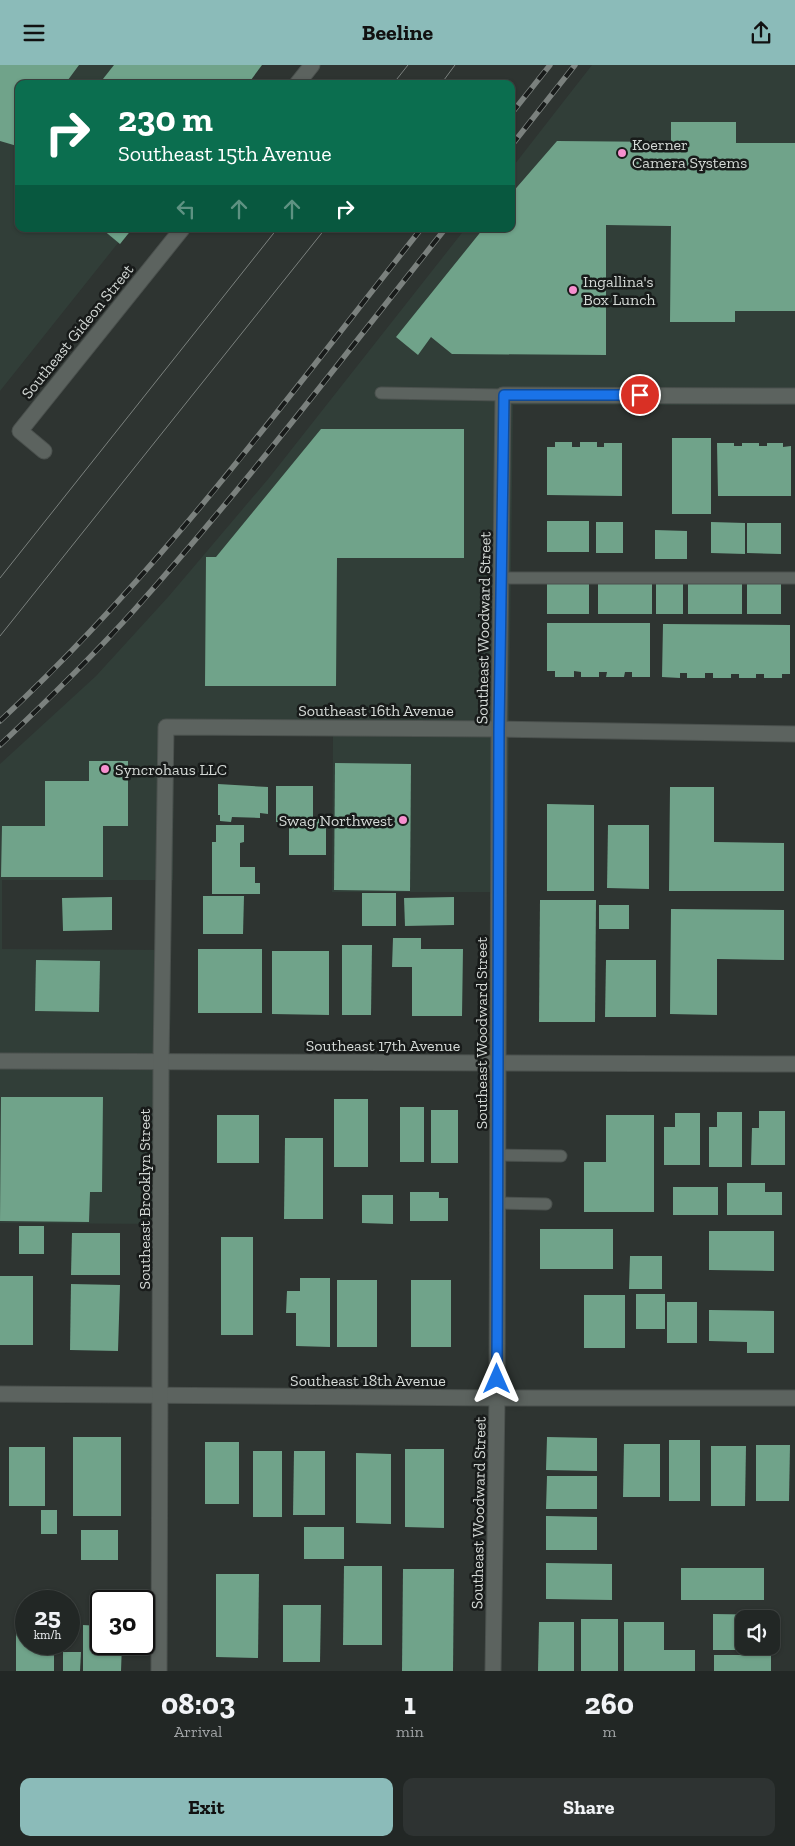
<!DOCTYPE html>
<html lang="en">
<head>
<meta charset="utf-8">
<style>
	body { margin:0; font-family:"Zilla Slab",serif; background:#2e3332; color:#f1f3f6; height:100vh; display:flex; flex-direction:column; font-size:19px; white-space:nowrap }
	* { box-sizing:border-box; margin:0 }
	p { font-size:16px; color:#a2a5a7 }
	.icon { flex:none; width:28px; height:28px; fill:none; stroke:currentColor; stroke-width:2; stroke-linecap:round; stroke-linejoin:round }
	.map { position:relative; height:1606px; overflow:hidden }
	.drawer { display:flex; flex-direction:column; background:#222725; flex:1 }
	.drawer>* { flex:none }
	.banner { position:absolute; left:15px; top:15px; width:500px; height:152px; border-radius:10px; box-shadow:0 1px 4px #0004,0 0 0 1px #3f4442; background:#0b6e4f; color:#fff; overflow:hidden }
	.controls { position:absolute; left:735px; top:1545px; display:grid; gap:10px }
	.controls a { display:grid; place-items:center; width:45px; height:45px; border-radius:10px; background:#222725; box-shadow:0 1px 4px #0004,0 0 0 1px #3f4442; font-size:25px }
	.speed { position:absolute; left:15px; top:1525px; display:flex; gap:10px; font-size:25px; font-weight:700; text-align:center }
	.speed>* { display:grid; place-content:center; width:65px; height:65px; border-radius:50%; background:#222725; box-shadow:0 1px 4px #0004,0 0 0 1px #3f4442; line-height:1 }
	.speed small { font-size:12px; font-weight:400 }
	.speed .limit { border:2px solid #111; border-radius:8px; background:#fff; color:#111 }
	.pin { position:absolute; display:grid; place-items:center; width:42px; height:42px; color:#fff; margin:-21px; border:2px solid #fff; border-radius:50%; box-shadow:0 1px 5px #0007 }
	.me { position:absolute; width:55px; margin:-28px; rotate:0deg; stroke-linejoin:round; filter:drop-shadow(0 0 4px #0008) }
	.turn { display:flex; align-items:center; gap:18px; height:105px; padding:0 20px; font-size:22px }
	.turn .icon { width:65px; height:65px; stroke-width:2.5 }
	.turn b { display:block; font-size:35px; line-height:42px }
	.lanes { display:flex; align-items:center; height:48px; padding:0 20px; background:#0003; justify-content:center; gap:25px; direction:ltr }
	.lanes .off { opacity:.35 }
	.eta { display:flex; justify-content:space-evenly; align-items:center; height:85px; text-align:center }
	.eta b { font-size:30px; font-weight:800; line-height:35px }
	.action { display:flex; gap:10px; margin-top:auto; padding:10px 20px }
	.action a { flex:1; height:58px; border-radius:10px; background:#8bbbb9; color:#111; font-size:20px; font-weight:800; line-height:58px; text-align:center }
	.action a+a { background:#2e3332; color:#f1f3f6 }
	header { display:flex; justify-content:space-between; align-items:center; height:65px; padding:0 20px; background:#8bbbb9; color:#111; font-size:22px; font-weight:800 }
	.map>svg:first-child { display:block }
	.built { fill:#313e38 }
	.building { fill:#70a38a }
	.lines { fill:none; stroke-linecap:round; stroke-linejoin:round }
	.lane-casing { stroke:#4b514e; stroke-width:13 }
	.street-casing { stroke:#4b514e; stroke-width:17 }
	.lane { stroke:#5c635f; stroke-width:11 }
	.street { stroke:#5c635f; stroke-width:15 }
	.tram { stroke:#7b817e; stroke-width:1 }
	.rail-casing { stroke:#7b817e; stroke-width:5.5 }
	.rail { stroke:#181b1a; stroke-width:4; stroke-dasharray:11; stroke-linecap:butt }
	.route-casing { stroke:#114b97; stroke-width:12 }
	.route { stroke:#1a73e8; stroke-width:9 }
	.poi-dot { fill:#f690cf; stroke:#181b1a; stroke-width:2 }
	.labels { text-anchor:middle; stroke-width:5; stroke-linejoin:round; paint-order:stroke }
	.poi-label { font-size:16px; fill:#d4d9d6; stroke:#181b1a; text-anchor:start }
	.street-label { font-size:16px; fill:#d4d9d6; stroke:#181b1a }
</style>
</head>
<body>
<header><svg class="icon" aria-label="menu" viewBox="0 0 24 24"><path d="M4 6h16M4 12h16M4 18h16"/></svg>Beeline<svg class="icon" aria-label="share" viewBox="0 0 24 24"><path d="M12 15V3M7 8l5-5 5 5M5 13v7h14v-7"/></svg></header>
<div class="map">
<svg width="795" height="1606" viewBox="0 0 795 1606">
	<rect width="100%" height="100%" fill="#2e3431"/>
	<g class="built">
		<path d="M0 0H262L248 19H19V164H132L120 179 118 178 0 326Z"/>
		<path d="M592 0H795V340H513L507 827H332L333 671 174 670 173 815H2V884L171 885 168 1159 0 1158V699L96 611 169 531 269 413 465 164H511V104Z"/>
	</g>
	<g class="building">
		<path d="M0 0H79L65 19H19V79L17 81 0 76Z"/>
		<path d="M114 0H262L248 19H99Z"/>
		<path d="M671 57H736V78H795V246H735V257H670L671 161 606 160V290L452 289 431 272 418 290 396 272 483 164H511V129L557 76 671 77Z"/>
		<path d="M102 164H132L120 179Z"/>
		<path d="M321 364H464V493H337L336 621H205L206 492H216Z"/>
		<rect x="672" y="373" width="39" height="76"/>
		<path d="M555 377H572V382H580V377H597V382H604V378H622V431L547 430V382H555Z"/>
		<path d="M717 378H734V381H742V378H759V381H767V378H783V382L791 381V431H718Z"/>
		<rect x="547" y="456" width="42" height="31"/>
		<rect x="596" y="457" width="27" height="31"/>
		<path d="M711 457 745 458V489L711 488Z"/>
		<path d="M747 458H781V489L747 488Z"/>
		<path d="M655 465 687 466V494H655Z"/>
		<rect x="547" y="518" width="42" height="31"/>
		<rect x="598" y="518" width="54" height="31"/>
		<rect x="656" y="518" width="27" height="31"/>
		<rect x="688" y="518" width="54" height="31"/>
		<rect x="747" y="518" width="34" height="31"/>
		<path d="M547 558H650V612H632V607H625L624 612H606L607 607H599V612H581V607L574 606V612H555V606H547Z"/>
		<path d="M663 559 790 560V609H782V613H764V609H756V613H739V609H731V613H713V608H705V613H687V608H680V613L662 612Z"/>
		<path d="M89 696H128V761H103V812H1L2 761H45V716H89Z"/>
		<path d="M335 698 411 699 410 826 334 825Z"/>
		<path d="M218 719 268 722V749L260 748V753L232 752 231 757 220 756V750H218Z"/>
		<path d="M276 721H313V753H326V790H289V756L276 757Z"/>
		<path d="M670 722H714V777L784 778V826H669Z"/>
		<path d="M547 739 594 740V826H547Z"/>
		<path d="M216 760H244V777L240 778V802H255V818H260V829H212V777H216Z"/>
		<path d="M608 760H649V824L607 823Z"/>
		<rect x="362" y="828" width="34" height="33"/>
		<path d="M203 831H244L243 869H203Z"/>
		<path d="M112 832V865L63 866 62 833Z"/>
		<path d="M454 832V860L405 861 404 833Z"/>
		<path d="M540 835H596L595 957H539Z"/>
		<rect x="599" y="840" width="30" height="24"/>
		<path d="M671 844 784 845V895L717 894V950L670 949Z"/>
		<path d="M393 873H421V884H463L462 951H412V902H392Z"/>
		<path d="M342 880H372L371 950H342Z"/>
		<rect x="198" y="884" width="64" height="64"/>
		<path d="M272 886H329V950L272 949Z"/>
		<path d="M36 895 100 896 99 947 35 946Z"/>
		<path d="M606 895H656V952H605Z"/>
		<path d="M1 1032H103L102 1127H90L89 1157 0 1156Z"/>
		<rect x="334" y="1034" width="34" height="68"/>
		<rect x="400" y="1042" width="24" height="55"/>
		<rect x="431" y="1045" width="27" height="53"/>
		<path d="M759 1046H785V1100H751L752 1063H759Z"/>
		<path d="M717 1047H742V1102H709V1062H717Z"/>
		<path d="M675 1048H700V1100H664V1062H675Z"/>
		<rect x="217" y="1050" width="42" height="48"/>
		<path d="M606 1050H654V1147H584V1097H606Z"/>
		<path d="M285 1073H323V1154H284Z"/>
		<path d="M727 1118H765V1127H782V1150H727Z"/>
		<rect x="673" y="1122" width="45" height="28"/>
		<path d="M410 1127H439V1133H448V1156H410Z"/>
		<path d="M362 1130H393V1159L362 1158Z"/>
		<rect x="19" y="1161" width="25" height="28"/>
		<rect x="540" y="1164" width="73" height="40"/>
		<path d="M709 1166H774V1206L709 1205Z"/>
		<path d="M72 1168H120V1210H71Z"/>
		<rect x="221" y="1172" width="32" height="98"/>
		<path d="M630 1191H662V1224H629Z"/>
		<rect x="0" y="1211" width="33" height="69"/>
		<path d="M300 1213H330V1282L296 1281V1248H286L287 1226H300Z"/>
		<rect x="337" y="1215" width="40" height="67"/>
		<rect x="411" y="1215" width="40" height="67"/>
		<path d="M71 1219 120 1220 118 1286 70 1285Z"/>
		<rect x="636" y="1229" width="29" height="35"/>
		<rect x="584" y="1230" width="41" height="53"/>
		<rect x="667" y="1237" width="30" height="41"/>
		<path d="M709 1245 774 1246V1288H747V1277L709 1276Z"/>
		<rect x="73" y="1372" width="48" height="79"/>
		<path d="M547 1372 597 1373V1406L546 1405Z"/>
		<rect x="669" y="1375" width="31" height="61"/>
		<rect x="205" y="1377" width="34" height="62"/>
		<path d="M624 1379H660V1432H623Z"/>
		<path d="M756 1380H790L789 1436H756Z"/>
		<path d="M711 1381H746L745 1441H711Z"/>
		<rect x="9" y="1382" width="36" height="59"/>
		<path d="M405 1384H444V1463L405 1462Z"/>
		<rect x="253" y="1386" width="29" height="66"/>
		<path d="M294 1386H325V1450H293Z"/>
		<path d="M356 1388 391 1389V1459L356 1458Z"/>
		<path d="M547 1411H597V1444H546Z"/>
		<rect x="41" y="1445" width="16" height="24"/>
		<path d="M546 1451 597 1452V1485H546Z"/>
		<rect x="304" y="1462" width="40" height="32"/>
		<rect x="81" y="1465" width="37" height="30"/>
		<path d="M546 1498 612 1499V1535L546 1534Z"/>
		<path d="M344 1501H382V1580H343Z"/>
		<rect x="681" y="1503" width="83" height="32"/>
		<path d="M403 1504H454L453 1606H402Z"/>
		<path d="M216 1509H259L258 1593 216 1592Z"/>
		<path d="M283 1540H321L320 1597H283Z"/>
		<path d="M713 1549 773 1550V1566H771V1554H744V1581H773V1585H713Z"/>
		<rect x="581" y="1554" width="37" height="52"/>
		<path d="M539 1557H574V1606H538Z"/>
		<path d="M624 1557H664V1585H695V1606H624Z"/>
		<path d="M16 1560H26V1579H54V1606H16Z"/>
		<path d="M83 1560 101 1561V1579H122L121 1606H83Z"/>
		<path d="M63 1587H81L80 1606H63Z"/>
		<rect x="714" y="1590" width="57" height="16"/>
	</g>
	<g class="lines">
		<g class="lane-casing">
			<g id="lane">
				<path d="M381 328 503 330"/>
				<path d="M501 513H795"/>
				<path d="M498 1090 561 1091"/>
				<path d="M498 1138 546 1139"/>
			</g>
		</g>
		<g class="street-casing">
			<g id="street">
				<path d="M297 19 312 0"/>
				<path d="M44 386 20 366 182 164"/>
				<path d="M0 996 795 999"/>
				<path d="M0 1329 497 1333H795"/>
				<path d="M159 1606 161 997 166 662 499 664 795 669"/>
				<path d="M493 1606 497 1333 499 664 503 330 795 331"/>
			</g>
		</g>
		<use href="#lane" class="lane"/>
		<use href="#street" class="street"/>
		<g class="tram">
			<path d="M393 19 408 0"/>
			<path d="M441 19 455 0"/>
			<path d="M0 513 277 164"/>
			<path d="M0 571 325 164"/>
		</g>
		<g class="rail-casing">
			<g id="rail">
				<path d="M511 49 550 0"/>
				<path d="M511 81 575 0"/>
				<path d="M0 656C159 509 287 333 421 164"/>
				<path d="M0 680C47 636 93 591 136 543 245 421 344 291 445 164"/>
			</g>
		</g>
		<use href="#rail" class="rail"/>
	</g>
	<g class="lines">
		<g class="route-casing">
			<path id="route" d="M497 1314 499 664 504 330H640"/>
		</g>
		<use href="#route" class="route"/>
	</g>
	<g class="poi-dot">
		<circle cx="622" cy="88" r="5"/>
		<circle cx="573" cy="225" r="5"/>
		<circle cx="105" cy="704" r="5"/>
		<circle cx="403" cy="755" r="5"/>
	</g>
	<g class="labels">
		<g class="poi-label">
			<text x="632" y="85">Koerner<tspan x="632" dy="18">Camera Systems</tspan></text>
			<text x="583" y="222">Ingallina's<tspan x="583" dy="18">Box Lunch</tspan></text>
			<text x="115" y="710">Syncrohaus LLC</text>
			<text x="393" y="761" text-anchor="end">Swag Northwest</text>
		</g>
		<g class="street-label">
			<text transform="translate(77 266) rotate(-51)" y="6">Southeast Gideon Street</text>
			<text transform="translate(483 563) rotate(-89)" y="6">Southeast Woodward Street</text>
			<text x="376" y="651">Southeast 16th Avenue</text>
			<text transform="translate(481 968) rotate(-90)" y="6">Southeast Woodward Street</text>
			<text x="383" y="986">Southeast 17th Avenue</text>
			<text transform="translate(144 1134) rotate(-90)" y="6">Southeast Brooklyn Street</text>
			<text x="368" y="1321">Southeast 18th Avenue</text>
			<text transform="translate(478 1448) rotate(-89)" y="6">Southeast Woodward Street</text>
		</g>
	</g>
</svg>
<div class="controls">
<a><svg class="icon" aria-label="sound" viewBox="0 0 24 24"><path d="M4 9h4l5-4v14l-5-4H4zM17 9q2 3 0 6"/></svg></a>
</div>
<div class="speed"><div>25<small>km/h</small></div><div class="limit">30</div></div>
<div class="pin" style="left:640px;top:330px;background:#d93025"><svg class="icon" aria-label="arrive" viewBox="0 0 24 24"><path d="M6 21V4h12l-3 4 3 4H6"/></svg></div>
<svg class="me" style="left:497px;top:1314px" viewBox="-20 -20 40 40"><path d="M0-17L14 15 0 8-14 15z" fill="#1a73e8" stroke="#fff" stroke-width="4"/></svg>
<div class="banner">
<div class="turn"><svg class="icon" aria-label="right" viewBox="0 0 24 24"><path d="M7 20v-9h11M14 6l5 5-5 5"/></svg><div><b>230 m</b>Southeast 15th Avenue</div></div>
<div class="lanes"><svg class="icon off" aria-label="left" viewBox="0 0 24 24"><path d="M17 20v-9H6M10 6l-5 5 5 5"/></svg><svg class="icon off" aria-label="ahead" viewBox="0 0 24 24"><path d="M12 20V5M6 11l6-6 6 6"/></svg><svg class="icon off" aria-label="ahead" viewBox="0 0 24 24"><path d="M12 20V5M6 11l6-6 6 6"/></svg><svg class="icon" aria-label="right" viewBox="0 0 24 24"><path d="M7 20v-9h11M14 6l5 5-5 5"/></svg></div>
</div>
</div>
<section class="drawer">
<div class="eta">
<div><b>08:03</b><p>Arrival</p></div>
<div><b>1</b><p>min</p></div>
<div><b>260</b><p>m</p></div>
</div>
<div class="action"><a>Exit</a><a>Share</a></div>
</section>
</body>
</html>
